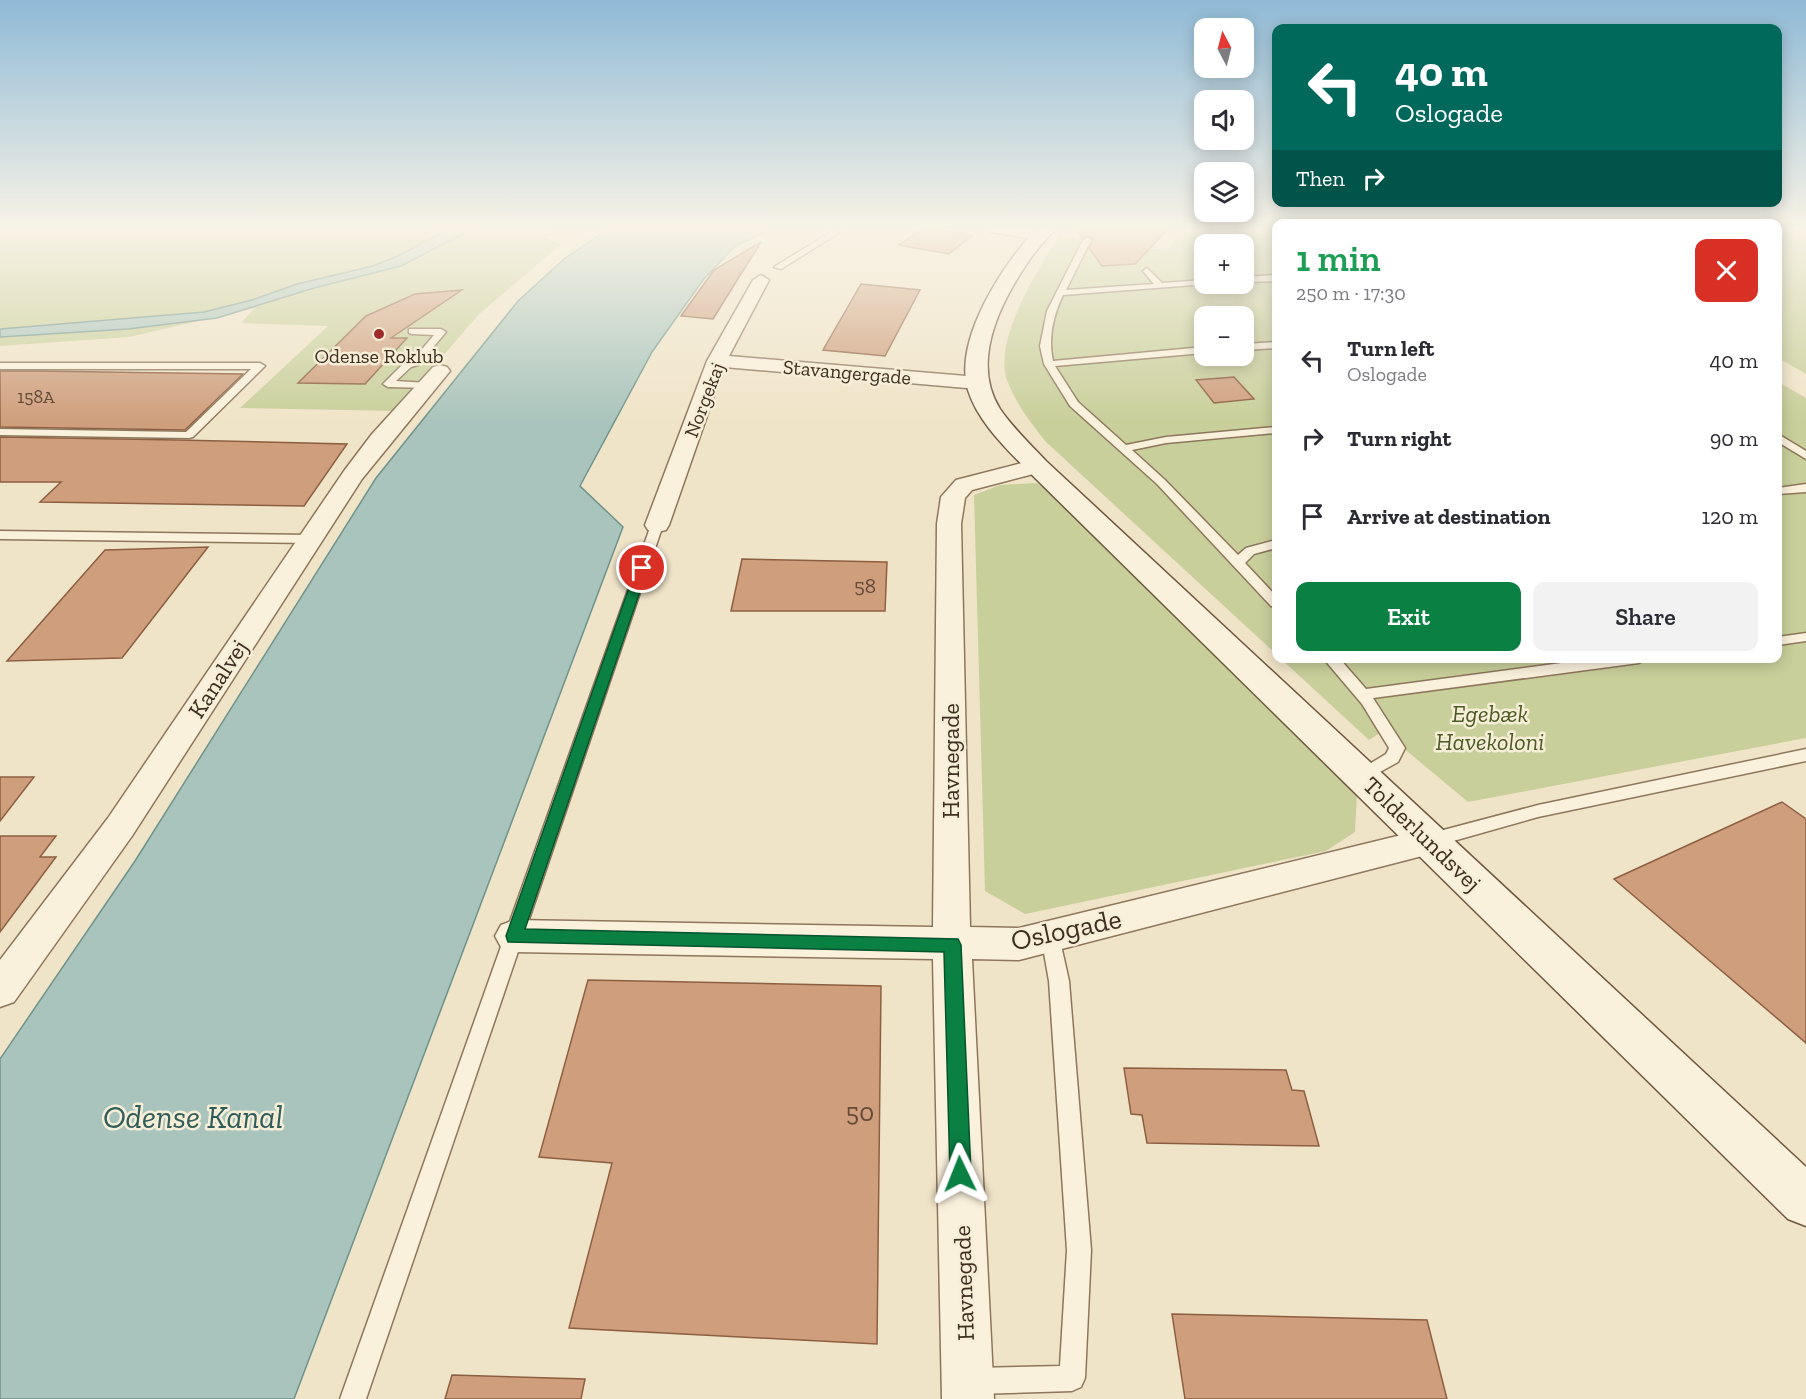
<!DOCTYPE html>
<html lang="en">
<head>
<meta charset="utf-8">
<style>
	body { margin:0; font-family:"Zilla Slab",serif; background:#f2f2f3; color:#2b2b33; height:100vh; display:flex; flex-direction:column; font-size:22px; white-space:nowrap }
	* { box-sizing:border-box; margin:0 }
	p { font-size:20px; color:#7c7c81 }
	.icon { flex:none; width:33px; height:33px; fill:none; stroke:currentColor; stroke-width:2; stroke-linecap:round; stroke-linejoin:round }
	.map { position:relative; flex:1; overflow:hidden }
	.details { position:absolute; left:1272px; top:219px; width:510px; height:444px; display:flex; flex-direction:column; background:#fff; border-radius:12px; box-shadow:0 3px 15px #0003 }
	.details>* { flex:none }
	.top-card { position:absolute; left:1272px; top:24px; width:510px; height:183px; border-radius:12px; box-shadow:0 3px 15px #0003; background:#00695c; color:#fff; overflow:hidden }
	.needle { width:39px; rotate:353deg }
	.controls { position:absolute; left:1194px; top:18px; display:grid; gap:12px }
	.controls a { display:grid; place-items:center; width:60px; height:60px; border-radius:12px; background:#fff; box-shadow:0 3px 15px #0003; font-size:30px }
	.pin { position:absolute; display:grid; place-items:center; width:51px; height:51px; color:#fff; margin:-26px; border:3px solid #fff; border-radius:50%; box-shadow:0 2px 6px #0007 }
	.me { position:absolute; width:66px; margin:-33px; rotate:358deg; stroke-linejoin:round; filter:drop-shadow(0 0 4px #0008) }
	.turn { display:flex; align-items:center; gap:21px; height:126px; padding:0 24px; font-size:27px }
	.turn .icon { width:78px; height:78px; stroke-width:2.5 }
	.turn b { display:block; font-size:42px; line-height:51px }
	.then { display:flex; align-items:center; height:57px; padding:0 24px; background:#0003; gap:12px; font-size:22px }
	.round { display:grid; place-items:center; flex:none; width:63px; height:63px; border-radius:12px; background:#f2f2f3 }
	.head { display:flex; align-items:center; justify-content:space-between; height:102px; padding:0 24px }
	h1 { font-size:36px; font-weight:600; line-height:45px; color:#1e9e55 }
	.cta { display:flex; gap:12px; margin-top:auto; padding:12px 24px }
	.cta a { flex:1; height:69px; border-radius:12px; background:#0b8043; color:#fff; font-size:24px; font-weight:600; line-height:69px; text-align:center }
	.cta a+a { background:#f2f2f3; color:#2b2b33 }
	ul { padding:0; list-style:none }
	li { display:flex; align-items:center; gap:18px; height:78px; padding:0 24px }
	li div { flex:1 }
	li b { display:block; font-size:22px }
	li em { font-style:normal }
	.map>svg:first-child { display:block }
	.green { fill:#c9cf9b; fill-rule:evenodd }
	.water { fill:#a9c4bc; stroke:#6f938a; stroke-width:1.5 }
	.building { fill:#cf9f7d; stroke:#8d5f41; stroke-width:1.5 }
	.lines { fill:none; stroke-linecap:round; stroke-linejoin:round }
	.lane-casing { stroke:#8d765c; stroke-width:3 }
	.street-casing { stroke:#8d765c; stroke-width:3 }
	.secondary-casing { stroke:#6f573f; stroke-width:3 }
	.lane { fill:#faf1dc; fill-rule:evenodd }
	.street { fill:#faf1dc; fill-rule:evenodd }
	.secondary { fill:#faf1dc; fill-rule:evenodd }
	.route { fill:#0b8043; stroke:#07532c; stroke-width:1.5 }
	.poi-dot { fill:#9e2a2b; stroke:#f7eed8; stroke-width:2 }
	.labels { text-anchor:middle; stroke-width:5; stroke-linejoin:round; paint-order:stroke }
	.far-number-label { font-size:18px; fill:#624a37 }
	.far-poi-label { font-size:20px; fill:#3d2e20; stroke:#f7eed8 }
	.far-street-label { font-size:20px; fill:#3d2e20; stroke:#f7eed8 }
	.number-label { font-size:21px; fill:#624a37 }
	.street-label { font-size:24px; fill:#3d2e20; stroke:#f7eed8 }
	.park-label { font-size:24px; font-style:italic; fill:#4d5a26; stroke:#f7eed8 }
	.near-number-label { font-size:26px; fill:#624a37 }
	.near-street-label { font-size:28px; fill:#3d2e20; stroke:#f7eed8 }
	.near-water-label { font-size:32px; font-style:italic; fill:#2f5d5a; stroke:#f7eed8 }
</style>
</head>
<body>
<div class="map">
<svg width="1806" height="1399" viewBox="0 0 1806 1399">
	<rect width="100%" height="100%" fill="#f0e4c8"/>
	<g class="green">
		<path d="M0 227H568L546 237 560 245 478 315 396 411 240 408 328 326 241 323 255 308 129 337 0 346Z"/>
		<path d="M1276 227V654L1046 442C1031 423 1016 404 1007 380 993 340 1038 269 1059 236L1082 237 1167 251 1181 231ZM1204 244H1244V284H1204ZM1204 316H1244V356H1204Z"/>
		<path d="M1778 227H1806V374L1778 358Z"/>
		<path d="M1778 382 1806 398V738L1468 802 1383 731 1369 740 1281 659 1778 658Z"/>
		<path d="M1036 483 1050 490 1357 794 1355 832 1326 851 1025 914 985 891 974 495 1000 485Z"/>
	</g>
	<g class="water">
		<path d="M452 227H476L401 266 314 288 217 318 128 329 0 337V329L204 312 252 300 297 284 373 266 400 255Z"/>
		<path d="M611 227H776L735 246 703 280 652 352 580 486 623 527 294 1399H0V1059L135 861 376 478 518 301 564 259Z"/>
	</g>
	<g class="building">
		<path d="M924 227 972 236 949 254 899 245Z"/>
		<path d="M1073 227H1170L1135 264 1102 266 1089 248 1093 239 1088 236 1082 238Z"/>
		<path d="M761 242 713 319 681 316 714 270Z"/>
		<path d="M861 284 920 290 885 356 823 350Z"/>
		<path d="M462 290 391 338H407L365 384 298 383 366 316 415 294Z"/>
		<path d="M0 371H36L243 374 185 430 0 427Z"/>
		<path d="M1234 377 1254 399 1214 403 1196 380Z"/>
		<path d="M0 437 177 440 347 444 304 506 40 502 61 482H0Z"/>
		<path d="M208 547 122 658 7 661 105 550Z"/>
		<path d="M742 559 887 562 885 611H731Z"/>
		<path d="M0 777H34L0 821Z"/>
		<path d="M1782 802 1806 819V1043L1614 879Z"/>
		<path d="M0 836H56L40 857H56L0 932Z"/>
		<path d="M588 980 881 986 877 1344 569 1328 612 1163 539 1157Z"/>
		<path d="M1124 1068 1286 1070 1292 1090 1304 1091 1319 1146 1147 1143 1142 1115 1131 1114Z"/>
		<path d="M1172 1314 1427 1320 1447 1399H1185Z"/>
		<path d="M452 1375 585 1379 581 1399H445Z"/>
	</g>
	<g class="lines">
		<g class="lane-casing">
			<g id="lane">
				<path d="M839 227H848L781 269 774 267Z"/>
				<path d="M1199 227H1229L1202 230Z"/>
				<path d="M1087 238 1091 240 1066 290 1154 284 1143 271 1147 268 1162 283 1204 280V284H1208L1063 295C1053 316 1048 338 1053 361L1204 347V353L1055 366 1078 402 1126 445 1166 437 1276 427V433L1166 443 1132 450 1165 480 1238 555 1246 548 1276 540V548L1254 554 1245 563 1276 596V607L1271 606 1157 484 1070 406 1044 364 1040 346 1047 311 1083 240Z"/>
				<path d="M1276 275V281L1244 282V277Z"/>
				<path d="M409 329H441L446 332 418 365 411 367 396 381 427 383 432 386 431 388 388 387 383 384 405 362 412 361 434 335 412 334 409 333Z"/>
				<path d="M1276 342V348L1244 350V344Z"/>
				<path d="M0 363H260L265 366 193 437 189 438 0 435V429L186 432 251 369H0Z"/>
				<path d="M1778 434 1806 451V459L1778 442Z"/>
				<path d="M1806 484V492L1778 494V488Z"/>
				<path d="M657 521 663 525 366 1399H340L651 525Z"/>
				<path d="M0 531 310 535 316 539 310 543 0 539Z"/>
				<path d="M1806 633V641L1778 645V637Z"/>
				<path d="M1323 658H1339L1366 689 1599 658H1646L1639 663 1373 698 1405 748 1398 762 1362 782 1356 780 1354 776 1356 772 1386 754 1389 748 1362 704Z"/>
				<path d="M1806 749V761L1538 817 1432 847 1426 845 1423 840 1426 835 1432 833 1538 805Z"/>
				<path d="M1050 928 1057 930 1059 936 1069 981 1091 1250 1085 1378 1081 1387 1072 1391 974 1394 965 1390 961 1381 965 1372 974 1368 1060 1366 1067 1250 1049 981 1041 936 1043 930Z"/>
			</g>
		</g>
		<g class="street-casing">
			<g id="street">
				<path d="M984 227H1017L1045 232 1047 235 1039 240 991 232Z"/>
				<path d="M761 275 769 280 729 356 978 377 985 379 988 383 985 387 978 389 724 367 669 525 666 530 657 532 648 530 645 525 707 361 753 280Z"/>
				<path d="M440 365 447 367 450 371 362 479 132 836 14 1002 0 1007V960L108 818 344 471 372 434 433 367Z"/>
				<path d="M1037 459 1045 461 1048 466 1045 471 972 490 965 498 961 524 970 927 1019 928 1430 828 1442 831 1447 841 1442 851 1430 854 1019 960 972 959 994 1399H942L933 959 514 952 501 947 495 936 501 925 514 920 933 927 937 524 941 497 956 480Z"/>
			</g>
		</g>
		<g class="secondary-casing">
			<path id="secondary" d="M1039 227H1056C1049 237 1040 245 1033 255 1003 297 969 360 1000 409 1013 428 1030 444 1046 461L1806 1167V1226L1788 1219 1028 471C1006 448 978 422 968 390 953 340 1004 261 1039 227Z"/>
		</g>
		<use href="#lane" class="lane"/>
		<use href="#street" class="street"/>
		<use href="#secondary" class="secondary"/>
	</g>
	<linearGradient id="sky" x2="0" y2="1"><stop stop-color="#8fbad6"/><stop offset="0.54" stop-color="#f8f3e6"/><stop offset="1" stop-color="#f8f3e6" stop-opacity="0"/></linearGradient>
	<rect width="1806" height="422" fill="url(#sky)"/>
	<path class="route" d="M642 565 648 568 525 929 958 939 961 945 971 1174 968 1181 960 1184 953 1181 950 1174 944 952 508 942 506 936 636 568Z"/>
	<circle class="poi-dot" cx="379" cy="334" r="6"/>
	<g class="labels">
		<g class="far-number-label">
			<text x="36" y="403">158A</text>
		</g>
		<g class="far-poi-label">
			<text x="379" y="363">Odense Roklub</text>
		</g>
		<g class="far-street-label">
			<text transform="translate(847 372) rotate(5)" y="7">Stavangergade</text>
			<text transform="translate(704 400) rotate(-69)" y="7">Norgekaj</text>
		</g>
		<g class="number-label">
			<text x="865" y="593">58</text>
		</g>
		<g class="street-label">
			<text transform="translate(218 679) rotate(-57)" y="8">Kanalvej</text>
			<text transform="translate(951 761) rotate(-90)" y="8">Havnegade</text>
			<text transform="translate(1422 834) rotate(44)" y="8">Tolderlundsvej</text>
			<text transform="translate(964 1283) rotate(-92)" y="8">Havnegade</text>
		</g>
		<g class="park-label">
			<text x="1490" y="722">Egebæk<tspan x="1490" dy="28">Havekoloni</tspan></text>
		</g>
		<g class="near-number-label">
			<text x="860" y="1121">50</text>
		</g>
		<g class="near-street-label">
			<text transform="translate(1066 929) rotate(-12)" y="10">Oslogade</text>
		</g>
		<g class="near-water-label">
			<text x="193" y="1128">Odense Kanal</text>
		</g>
	</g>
</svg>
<div class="controls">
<a><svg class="needle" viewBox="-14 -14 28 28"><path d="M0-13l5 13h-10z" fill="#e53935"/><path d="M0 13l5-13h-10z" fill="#7c7c81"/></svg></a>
<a><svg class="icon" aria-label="sound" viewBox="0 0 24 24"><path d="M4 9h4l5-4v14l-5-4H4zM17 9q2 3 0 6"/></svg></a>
<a><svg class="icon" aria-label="layers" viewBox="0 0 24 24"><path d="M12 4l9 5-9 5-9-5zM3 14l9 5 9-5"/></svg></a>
<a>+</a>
<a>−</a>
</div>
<div class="pin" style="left:642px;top:568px;background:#d93025"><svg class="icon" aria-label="arrive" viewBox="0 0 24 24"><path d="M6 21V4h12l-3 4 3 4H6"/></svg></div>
<svg class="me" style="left:960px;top:1174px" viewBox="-20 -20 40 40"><path d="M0-17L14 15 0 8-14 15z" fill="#0b8043" stroke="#fff" stroke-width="4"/></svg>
<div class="top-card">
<div class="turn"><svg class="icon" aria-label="left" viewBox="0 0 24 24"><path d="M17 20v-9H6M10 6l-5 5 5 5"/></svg><div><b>40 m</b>Oslogade</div></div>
<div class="then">Then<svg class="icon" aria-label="right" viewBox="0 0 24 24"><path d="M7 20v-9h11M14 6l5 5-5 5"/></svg></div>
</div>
<section class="details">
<div class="head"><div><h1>1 min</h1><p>250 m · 17:30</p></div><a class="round" style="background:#d93025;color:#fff"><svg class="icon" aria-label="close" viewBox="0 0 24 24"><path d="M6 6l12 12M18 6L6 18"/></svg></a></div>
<ul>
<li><svg class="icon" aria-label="left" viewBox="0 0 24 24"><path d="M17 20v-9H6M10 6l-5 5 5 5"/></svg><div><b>Turn left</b><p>Oslogade</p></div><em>40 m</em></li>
<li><svg class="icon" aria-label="right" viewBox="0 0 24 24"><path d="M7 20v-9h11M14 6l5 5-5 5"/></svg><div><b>Turn right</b></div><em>90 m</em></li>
<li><svg class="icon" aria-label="arrive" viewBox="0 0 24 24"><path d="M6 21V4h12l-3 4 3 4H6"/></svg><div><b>Arrive at destination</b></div><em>120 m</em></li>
</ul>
<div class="cta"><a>Exit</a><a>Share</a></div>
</section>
</div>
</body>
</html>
